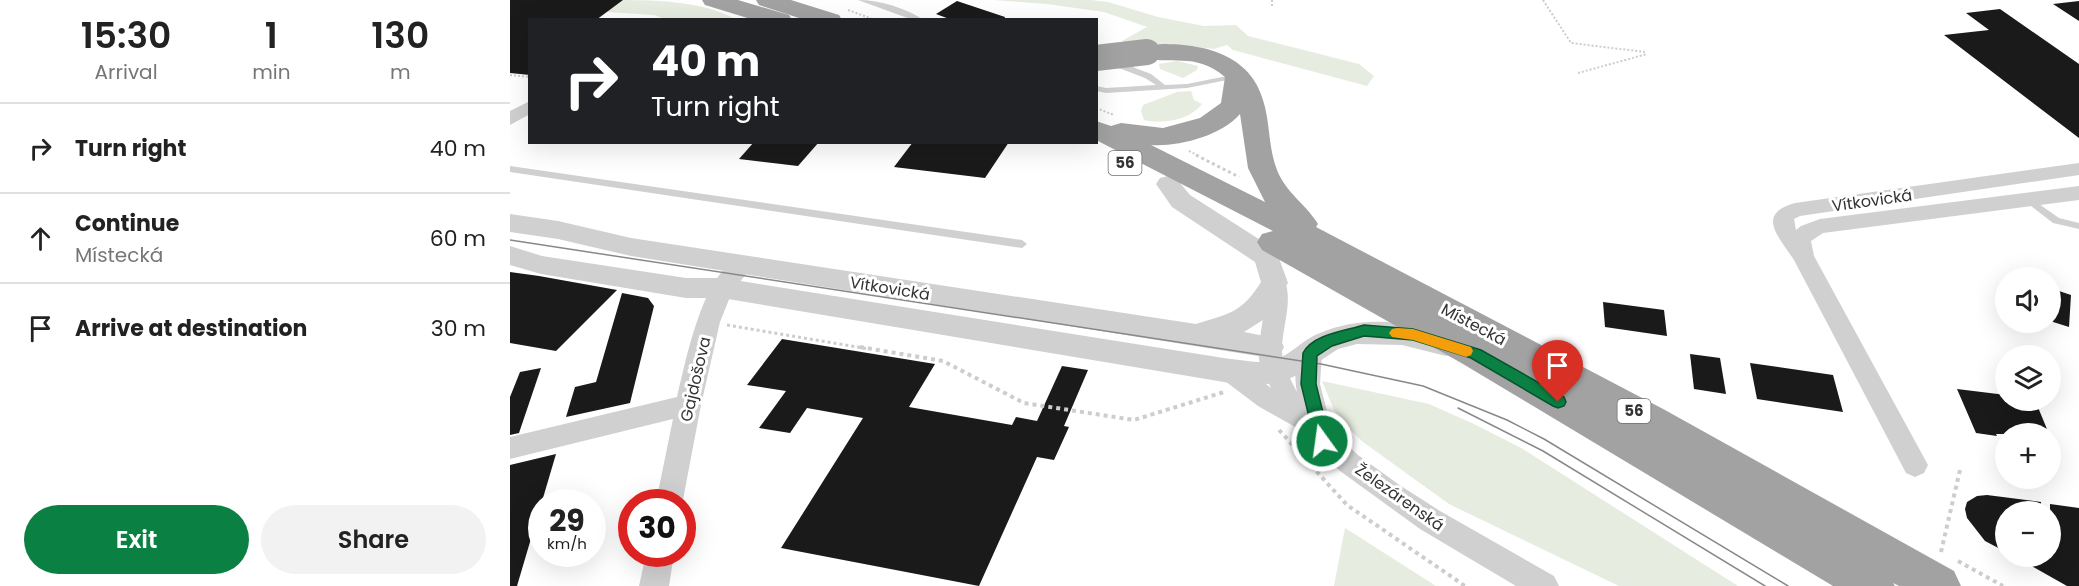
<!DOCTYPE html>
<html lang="en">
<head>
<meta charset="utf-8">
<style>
	body { margin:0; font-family:Poppins,sans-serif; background:#f2f2f2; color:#222; height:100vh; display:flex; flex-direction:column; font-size:22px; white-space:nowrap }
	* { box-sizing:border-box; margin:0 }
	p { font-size:20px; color:#767676 }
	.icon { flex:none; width:33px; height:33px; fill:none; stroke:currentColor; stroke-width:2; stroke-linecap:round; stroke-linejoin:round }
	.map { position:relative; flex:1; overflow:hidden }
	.details { display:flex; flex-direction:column; background:#fff; width:510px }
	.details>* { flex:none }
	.top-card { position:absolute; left:18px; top:18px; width:570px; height:126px; border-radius:0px; box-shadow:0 6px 24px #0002; background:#202124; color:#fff; overflow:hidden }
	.controls { position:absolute; left:1485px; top:267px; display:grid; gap:12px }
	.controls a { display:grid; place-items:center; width:66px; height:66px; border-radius:50%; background:#fff; box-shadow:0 6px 24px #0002; font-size:30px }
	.speed { position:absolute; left:18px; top:489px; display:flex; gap:12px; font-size:30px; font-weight:700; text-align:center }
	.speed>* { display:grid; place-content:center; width:78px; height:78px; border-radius:50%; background:#fff; box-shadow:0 6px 24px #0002; line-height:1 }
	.speed small { font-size:15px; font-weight:400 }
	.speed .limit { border:9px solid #d22; background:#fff; color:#111 }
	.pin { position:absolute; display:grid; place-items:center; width:51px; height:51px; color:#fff; margin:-62px -26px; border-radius:50% 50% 50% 0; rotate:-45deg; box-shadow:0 0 6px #0007 }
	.pin .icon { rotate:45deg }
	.me { position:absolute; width:66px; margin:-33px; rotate:346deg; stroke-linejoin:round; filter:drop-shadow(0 0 4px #0008) }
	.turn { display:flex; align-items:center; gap:21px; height:126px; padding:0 24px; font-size:27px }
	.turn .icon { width:78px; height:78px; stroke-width:2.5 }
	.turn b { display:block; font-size:42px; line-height:51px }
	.eta { display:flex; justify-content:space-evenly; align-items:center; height:102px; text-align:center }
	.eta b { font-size:36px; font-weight:600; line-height:42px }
	.cta { display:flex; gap:12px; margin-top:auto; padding:12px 24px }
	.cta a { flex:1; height:69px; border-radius:36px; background:#0b8043; color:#fff; font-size:24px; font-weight:600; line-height:69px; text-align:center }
	.cta a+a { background:#f2f2f2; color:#222 }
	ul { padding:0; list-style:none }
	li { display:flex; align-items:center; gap:18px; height:90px; padding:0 24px; border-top:2px solid #e0e0e0 }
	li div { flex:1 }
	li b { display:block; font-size:22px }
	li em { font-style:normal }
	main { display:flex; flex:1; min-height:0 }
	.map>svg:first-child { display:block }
	.green { fill:#e6ecdf }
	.building { fill:#1a1a1a }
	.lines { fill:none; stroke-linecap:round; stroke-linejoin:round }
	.path-far2 { stroke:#cdcdcd; stroke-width:2; stroke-dasharray:2 2; stroke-linecap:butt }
	.path-far1 { stroke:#cdcdcd; stroke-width:3; stroke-dasharray:3 3; stroke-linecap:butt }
	.path { stroke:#cdcdcd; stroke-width:4; stroke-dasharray:4 4; stroke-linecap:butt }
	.service { fill:#d0d0d0; fill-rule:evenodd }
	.minor { fill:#d0d0d0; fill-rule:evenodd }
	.tertiary { fill:#d0d0d0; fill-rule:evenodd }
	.trunk { fill:#a2a2a2; fill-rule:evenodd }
	.tram { stroke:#888; stroke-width:1.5 }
	.trunk-bridge { stroke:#a2a2a2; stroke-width:26 }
	.route { fill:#0b8043; stroke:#07532c; stroke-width:1.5 }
	.slow { fill:#f59e0b }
	.labels { text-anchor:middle; stroke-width:6; stroke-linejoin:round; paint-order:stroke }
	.shield { fill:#fff; stroke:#707070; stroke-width:1.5 }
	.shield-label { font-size:15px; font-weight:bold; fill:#333 }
	.street-label { font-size:16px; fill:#333; stroke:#fff }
</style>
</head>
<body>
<main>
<section class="details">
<div class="eta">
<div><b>15:30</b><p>Arrival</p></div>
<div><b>1</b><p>min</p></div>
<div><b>130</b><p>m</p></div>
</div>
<ul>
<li><svg class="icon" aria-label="right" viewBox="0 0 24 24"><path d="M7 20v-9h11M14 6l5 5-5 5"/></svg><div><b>Turn right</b></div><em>40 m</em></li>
<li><svg class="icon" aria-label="ahead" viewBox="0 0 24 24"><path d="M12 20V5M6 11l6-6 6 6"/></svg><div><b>Continue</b><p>Místecká</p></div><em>60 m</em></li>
<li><svg class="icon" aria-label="arrive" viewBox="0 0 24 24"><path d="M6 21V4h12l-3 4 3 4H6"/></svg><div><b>Arrive at destination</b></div><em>30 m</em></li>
</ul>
<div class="cta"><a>Exit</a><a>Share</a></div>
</section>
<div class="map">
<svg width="1569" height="586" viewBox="0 0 1569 586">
	<rect width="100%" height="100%" fill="#fff"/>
	<g class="green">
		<path d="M101 0C140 0 192 0 225 19H155L144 15 97 12Z"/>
		<path d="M483 0H581L598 2 648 17 694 26 726 25 738 36 849 64 864 76 857 86 723 50 717 45 704 49 655 44 620 48 612 41 637 27 594 12 537 4Z"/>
		<path d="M667 61 688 66 687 70 673 78 650 69 649 64Z"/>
		<path d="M681 91 684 100 692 104C678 121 654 124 634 120L631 111 633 105 667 92Z"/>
		<path d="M812 381 919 404 964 424 1013 449 1228 586H1109L939 504 853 442 838 428 824 410Z"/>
		<path d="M835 528 926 586H824Z"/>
	</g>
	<g class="building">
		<path d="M0 0H113L86 20H20V75L0 73Z"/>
		<path d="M447 1 495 17 494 20H442L426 14Z"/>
		<path d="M1569 1V21L1543 4Z"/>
		<path d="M1490 9 1569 64V138L1434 35 1479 30 1456 13Z"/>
		<path d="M244 142H309L288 166 229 159Z"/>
		<path d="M403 142H499L475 178 384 167Z"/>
		<path d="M0 272 29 276 107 290 46 351 0 343Z"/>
		<path d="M1540 288 1561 295 1559 327 1540 321Z"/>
		<path d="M112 293 138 298 144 306 120 403 56 417 65 387 86 382Z"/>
		<path d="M1093 302 1154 310 1157 336 1095 327Z"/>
		<path d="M272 339 425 364 399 407 502 425 506 417 527 421 552 366 578 370 554 426 559 427 544 460 527 457 469 586 271 548 353 418 297 408 280 433 249 428 276 391 237 385Z"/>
		<path d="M1180 354 1210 358 1216 394 1184 389Z"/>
		<path d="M1240 363 1323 375 1333 412 1247 399Z"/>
		<path d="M31 368 9 433 0 435V397L10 372Z"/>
		<path d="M1447 389 1496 395V400H1525L1539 434H1486L1487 436 1466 433Z"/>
		<path d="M46 454 7 586H0V465Z"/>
		<path d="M1477 495 1531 502 1530 512H1496V552L1475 541 1457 518 1455 509 1457 502 1467 496Z"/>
		<path d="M1540 504 1569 508V586H1557L1504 556H1540Z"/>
	</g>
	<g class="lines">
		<g class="path-far2">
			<path d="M762 0V6"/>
			<path d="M1033 0 1061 43 1135 52"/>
			<path d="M338 10 365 20"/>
			<path d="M1068 73 1137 54"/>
			<path d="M0 75 20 77"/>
			<path d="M586 108 604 115"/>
			<path d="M679 151 689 156"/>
		</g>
		<g class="path-far1">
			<path d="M686 155 729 177"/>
			<path d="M217 325 359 349"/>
		</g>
		<g class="path">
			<path d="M350 347 433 361 514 403 624 420 714 392"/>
			<path d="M769 430 837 505 955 586"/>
			<path d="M1431 552 1450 470"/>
			<path d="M1448 561 1493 586"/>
		</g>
		<g class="service">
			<path d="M348 0C371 0 395 8 414 20H403Z"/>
			<path d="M601 61H607L641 74 655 85 677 84 727 74 731 76 727 78 677 88 596 93 586 91V86L596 88 646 85 635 78 601 65Z"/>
			<path d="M0 166 512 240 517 244 512 248 0 172Z"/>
			<path d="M1519 197 1549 218 1569 223V229L1543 223 1516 202 1514 200Z"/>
		</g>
		<g class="minor">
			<path d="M20 101V114L0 125V111Z"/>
			<path d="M1569 163V175L1290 216 1284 219 1286 230 1291 226 1310 219 1569 186V200L1313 233 1301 241 1304 256 1418 465 1414 473 1405 477 1396 473 1284 260C1269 237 1245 214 1285 203Z"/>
			<path d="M232 257 240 259 243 265 222 292 210 322 191 405 172 505V502H146L163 419 0 459V437L167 397C176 361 193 269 232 257Z"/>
			<path d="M765 275 773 277C785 299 771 329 772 352 773 367 781 380 787 392 784 378 785 359 792 346L800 344 808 346 812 353 810 384 822 431 848 455 888 484 930 511 1044 576 1049 586H1006L910 529 830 471 787 428 748 406 711 378 708 371 711 364C730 358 746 377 761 388L750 365 748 352 754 311V283L757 277Z"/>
			<path d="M136 554H164L159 586H129Z"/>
		</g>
		<g class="tertiary">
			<path d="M658 176 666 178 680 195 766 250 778 283 753 320 734 332 770 339 774 347 770 355 760 358 121 256 48 239 0 232V214L48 221 121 238 686 324C718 314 732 313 751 282L745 262 662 207 646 184 650 178Z"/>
			<path d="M0 246 32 256 176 278H212L720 359C734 360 753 365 766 360 782 353 794 339 810 333 856 314 900 322 946 337L950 345 946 353 936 356 892 345 847 344 828 349 790 374 766 384 720 383 212 298H176L31 274 0 265Z"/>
		</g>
		<g class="trunk">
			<path d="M192 0H228L279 15 282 20H244L195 5Z"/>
			<path d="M246 0H281L329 15 332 20H295L249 5Z"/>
			<path d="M652 44C698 44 744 56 755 107 760 128 759 150 767 170 776 193 796 204 808 224L806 227 1155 410 1444 571 1451 586H1389L1383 583 1385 586H1323L953 364 752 250 747 242 752 234 763 231 586 140V121L601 126 611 123 653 128 690 118 711 103 715 77C684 51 662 66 628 57L625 52 628 47ZM730 114 738 168 755 202 641 145C668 147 711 136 730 114Z"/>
		</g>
		<g class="tram">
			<path d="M0 240 811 364 913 386 997 420 1034 439 1278 586"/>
			<path d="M948 408 1033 451 1255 586"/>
		</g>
		<path class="trunk-bridge" d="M586 58 637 52"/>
	</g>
	<path class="route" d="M854 325 903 329 971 350 1054 397 1056 402 1054 406 1048 408 1043 406 961 358 903 340 854 336 822 346 807 356 806 384 820 441 818 446 812 448 806 446 791 384 793 353C803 334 835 331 854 325Z"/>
	<path class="slow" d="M887 328 903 329 961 347 963 351 961 355 956 357 903 340 882 337 879 333 882 329Z"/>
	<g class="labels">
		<g class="shield">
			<rect x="598.5" y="151" width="33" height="24" rx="4.5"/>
			<rect x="1107.5" y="399" width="33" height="24" rx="4.5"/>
		</g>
		<g class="shield-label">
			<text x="615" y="168">56</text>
			<text x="1124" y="416">56</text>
		</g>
		<g class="street-label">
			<text transform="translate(1362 200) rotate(-8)" y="6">Vítkovická</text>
			<text transform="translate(380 288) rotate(9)" y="6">Vítkovická</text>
			<text transform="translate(964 324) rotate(28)" y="6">Místecká</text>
			<text transform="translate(185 379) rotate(-77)" y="6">Gajdošova</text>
			<text transform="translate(890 497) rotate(35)" y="6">Železárenská</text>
		</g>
	</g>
</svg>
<div class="controls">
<a><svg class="icon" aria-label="sound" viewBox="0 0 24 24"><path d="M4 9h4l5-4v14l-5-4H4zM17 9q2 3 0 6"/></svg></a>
<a><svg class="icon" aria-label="layers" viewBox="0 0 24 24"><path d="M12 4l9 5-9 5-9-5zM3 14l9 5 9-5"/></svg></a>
<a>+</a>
<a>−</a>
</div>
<div class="speed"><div>29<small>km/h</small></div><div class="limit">30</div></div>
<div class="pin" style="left:1048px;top:402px;background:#d93025"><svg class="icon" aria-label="arrive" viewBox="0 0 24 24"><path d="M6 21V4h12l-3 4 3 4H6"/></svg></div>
<svg class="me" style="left:812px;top:441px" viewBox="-20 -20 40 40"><circle r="17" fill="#0b8043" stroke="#fff" stroke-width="3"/><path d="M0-11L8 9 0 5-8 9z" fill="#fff"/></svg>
<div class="top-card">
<div class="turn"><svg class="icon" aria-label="right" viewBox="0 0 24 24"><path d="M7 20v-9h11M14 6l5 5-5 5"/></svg><div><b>40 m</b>Turn right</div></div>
</div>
</div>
</main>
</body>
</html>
